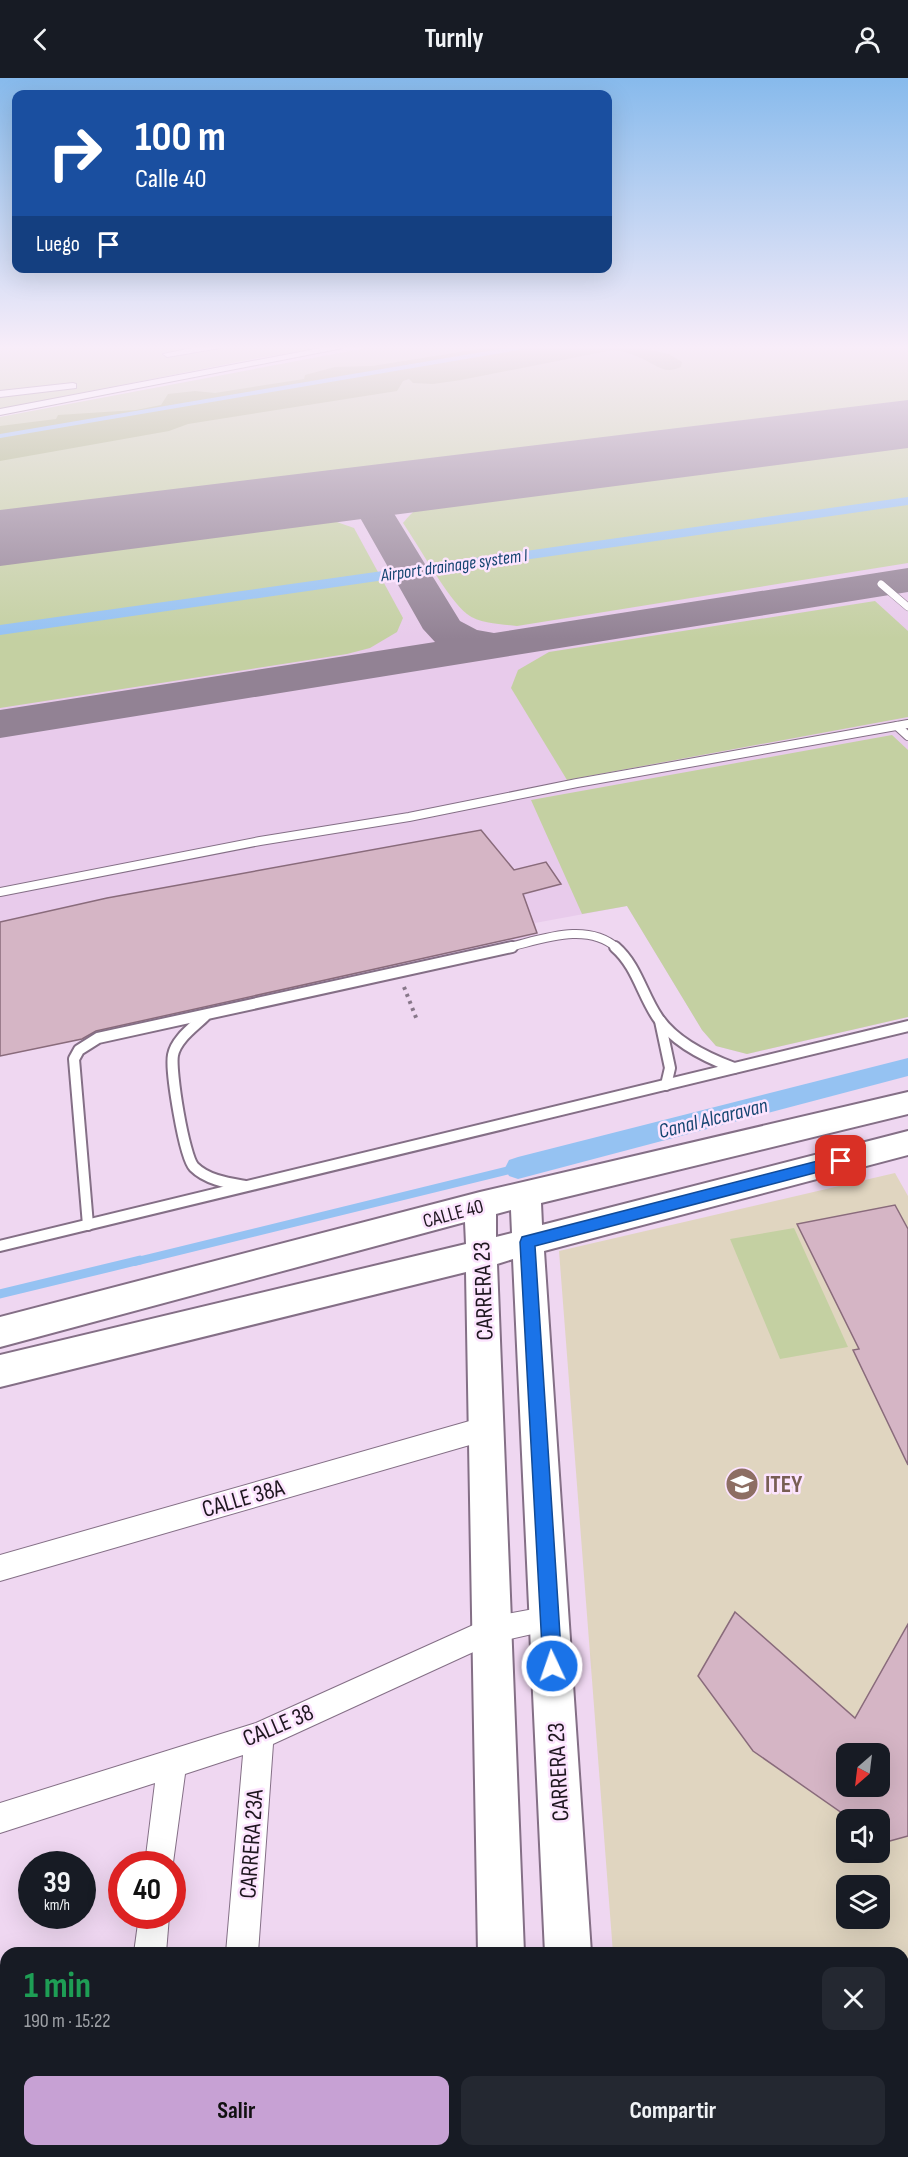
<!DOCTYPE html>
<html lang="es">
<head>
<meta charset="utf-8">
<style>
	body { margin:0; font-family:"Sofia Sans Condensed",sans-serif; background:#242831; color:#f1f3f6; height:100vh; display:flex; flex-direction:column; font-size:22px; white-space:nowrap }
	* { box-sizing:border-box; margin:0 }
	p { font-size:20px; color:#9ea1a6 }
	.icon { flex:none; width:33px; height:33px; fill:none; stroke:currentColor; stroke-width:2; stroke-linecap:round; stroke-linejoin:round }
	.map { position:relative; flex:1; overflow:hidden }
	.panel { position:absolute; left:0px; top:1869px; width:909px; height:210px; display:flex; flex-direction:column; background:#171b24; border-radius:18px 18px 0 0; box-shadow:0 6px 24px #0002 }
	.panel>* { flex:none }
	.hud { position:absolute; left:12px; top:12px; width:600px; height:183px; border-radius:12px; box-shadow:0 6px 24px #0002; background:#1a4fa0; color:#fff; overflow:hidden }
	.needle { width:39px; rotate:208deg }
	.fabs { position:absolute; left:836px; top:1665px; display:grid; gap:12px }
	.fabs a { display:grid; place-items:center; width:54px; height:54px; border-radius:12px; background:#171b24; box-shadow:0 6px 24px #0002; font-size:30px }
	.speed { position:absolute; left:18px; top:1773px; display:flex; gap:12px; font-size:30px; font-weight:700; text-align:center }
	.speed>* { display:grid; place-content:center; width:78px; height:78px; border-radius:50%; background:#171b24; box-shadow:0 6px 24px #0002; line-height:1 }
	.speed small { font-size:15px; font-weight:400 }
	.speed .limit { border:9px solid #d22; background:#fff; color:#111 }
	.pin { position:absolute; display:grid; place-items:center; width:51px; height:51px; color:#fff; margin:-26px; border-radius:12px; box-shadow:0 3px 9px #0006 }
	.me { position:absolute; width:66px; margin:-33px; rotate:357deg; stroke-linejoin:round; filter:drop-shadow(0 0 4px #0008) }
	.turn { display:flex; align-items:center; gap:21px; height:126px; padding:0 24px; font-size:27px }
	.turn .icon { width:78px; height:78px; stroke-width:2.5 }
	.turn b { display:block; font-size:42px; line-height:51px }
	.then { display:flex; align-items:center; height:57px; padding:0 24px; background:#0003; gap:12px; font-size:22px }
	.round { display:grid; place-items:center; flex:none; width:63px; height:63px; border-radius:12px; background:#242831 }
	.headline { display:flex; align-items:center; justify-content:space-between; height:102px; padding:0 24px }
	h1 { font-size:36px; font-weight:700; line-height:45px; color:#1e9e55 }
	.primary-button { display:flex; gap:12px; margin-top:auto; padding:12px 24px }
	.primary-button a { flex:1; height:69px; border-radius:12px; background:#c7a1d4; color:#111; font-size:24px; font-weight:700; line-height:69px; text-align:center }
	.primary-button a+a { background:#242831; color:#f1f3f6 }
	header { display:flex; justify-content:space-between; align-items:center; height:78px; padding:0 24px; background:#171b24; font-size:27px; font-weight:700 }
	.map>svg:first-child { display:block }
	.built { fill:#e8cbeb }
	.education { fill:#e0d5c0; fill-rule:evenodd }
	.green { fill:#c4d0a2 }
	.forest { fill:#a3b275 }
	.lines { fill:none; stroke-linecap:round; stroke-linejoin:round }
	.stream-far2 { stroke:#95c2f2; stroke-width:4 }
	.stream-far1 { stroke:#95c2f2; stroke-width:8 }
	.stream { stroke:#95c2f2; stroke-width:9 }
	.canal { fill:#95c2f2; fill-rule:evenodd }
	.taxiway { fill:#928294; fill-rule:evenodd }
	.runway { fill:#928294; fill-rule:evenodd }
	.building { fill:#d5b5c5; stroke:#896b7b; stroke-width:1.5; fill-rule:evenodd }
	.lane-far2-casing { stroke:#846f86; stroke-width:8 }
	.lane-far1-casing { stroke:#846f86; stroke-width:10 }
	.lane-casing { stroke:#846f86; stroke-width:14 }
	.street-casing { stroke:#846f86; stroke-width:2 }
	.secondary-casing { stroke:#846f86; stroke-width:4 }
	.path { stroke:#877789; stroke-width:4; stroke-dasharray:3 4.5; stroke-linecap:butt }
	.lane-far2 { stroke:#fff; stroke-width:7 }
	.lane-far1 { stroke:#fff; stroke-width:8 }
	.lane { stroke:#fff; stroke-width:10 }
	.street { fill:#fff; fill-rule:evenodd }
	.secondary { fill:#fff; fill-rule:evenodd }
	.route { fill:#1a73e8; stroke:#114b97; stroke-width:1.5 }
	.labels { text-anchor:middle; stroke-width:5; stroke-linejoin:round; paint-order:stroke }
	.far-water-label { font-size:18px; font-style:italic; fill:#164672; stroke:#fce4fe }
	.street-label { font-size:20px; fill:#1e161f; stroke:#fce4fe }
	.water-label { font-size:21px; font-style:italic; fill:#164672; stroke:#fce4fe }
	.near-street-label { font-size:24px; fill:#1e161f; stroke:#fce4fe }
	.near-education-label { font-size:24px; font-weight:bold; fill:#785e54; stroke:#fce4fe; text-anchor:start }
</style>
</head>
<body>
<header><svg class="icon" aria-label="back" viewBox="0 0 24 24"><path d="M15 5l-7 7 7 7"/></svg>Turnly<svg class="icon" aria-label="person" viewBox="0 0 24 24"><circle cx="12" cy="8" r="4"/><path d="M4 21q1-7 8-7t8 7"/></svg></header>
<div class="map">
<svg width="908" height="2079" viewBox="0 0 908 2079">
	<rect width="100%" height="100%" fill="#efd7f1"/>
	<path class="built" d="M366 270H908V939L747 976 716 968 702 952 627 828 535 845 538 861 222 933 0 978V339Z"/>
	<path class="education" d="M895 1095 908 1118V2079H629L628 2073H903V1875H613L559 1173ZM846 1676H879V1708H846ZM846 1742H879V1774H846ZM846 1808H879V1840H846Z"/>
	<g class="green">
		<path d="M0 270H322L259 280 0 331Z"/>
		<path d="M366 270H908V327L0 440V339Z"/>
		<path d="M908 359V485L517 548C501 546 480 546 467 536 448 521 419 468 403 445 415 430 425 424 443 418Z"/>
		<path d="M307 438 334 443 354 450 403 540 397 554 370 570 347 576 0 630V479Z"/>
		<path d="M875 523 908 553V639L567 702 511 610 518 592 549 574Z"/>
		<path d="M892 657 908 672V939L747 976 716 968 702 952 627 828 582 836 531 722Z"/>
		<path d="M794 1150 848 1269 780 1281 730 1161Z"/>
	</g>
	<path class="forest" d="M485 270H641L669 276 682 284 681 289C665 296 659 289 645 282 635 277 624 273 613 272L461 302 433 306 413 305 409 301 403 303 397 313 188 346 169 353 0 383V348L56 341 58 337 136 332 161 327 168 316 195 313 215 315 304 301 305 297 335 289 372 288Z"/>
	<g class="lines">
		<path class="stream-far2" d="M0 358 518 270"/>
		<path class="stream-far1" d="M134 1184 518 1090"/>
		<path class="stream" d="M0 1216 140 1182"/>
		<g class="canal">
			<path d="M908 419V427L0 557V547Z"/>
			<path d="M908 980V998L518 1101 509 1098 505 1090 509 1082 518 1079Z"/>
		</g>
		<path class="taxiway" d="M396 400 408 403 413 410 408 417 390 429 460 543 477 552 494 555 908 490V514L0 660V632L435 564 423 551 354 429C360 411 379 404 396 400Z"/>
		<path class="runway" d="M908 322V370L0 488V432Z"/>
	</g>
	<g class="building">
		<path d="M481 752 514 792 546 784 561 806 523 816 537 855 96 953 82 961 0 978V844L107 820Z"/>
		<path d="M895 1127 908 1151V1387L853 1272 859 1271 797 1146Z"/>
		<path d="M735 1534 855 1640 908 1546V1758L879 1766V1742H852L753 1673 698 1598ZM846 1676H879V1708H846Z"/>
	</g>
	<g class="lines">
		<g class="lane-far2-casing">
			<path id="lane-far2" d="M881 506 908 529"/>
		</g>
		<g class="lane-far1-casing">
			<g id="lane-far1">
				<path d="M897 648 908 658"/>
				<path d="M0 814 260 763 409 739 577 705 908 646"/>
				<path d="M505 870C541 862 586 843 617 870"/>
			</g>
		</g>
		<g class="lane-casing">
			<g id="lane">
				<path d="M615 869C637 888 642 917 658 940 675 965 707 980 734 990"/>
				<path d="M205 938C194 949 176 961 173 977 170 992 184 1079 194 1089 207 1102 228 1105 245 1108"/>
				<path d="M660 943 670 990 666 1007"/>
				<path d="M88 1147 74 981 79 972 98 960 512 869"/>
				<path d="M0 1168 908 948"/>
			</g>
		</g>
		<g class="street-casing">
			<g id="street">
				<path d="M193 270H220L167 279 163 276Z"/>
				<path d="M321 270H343L0 337V331Z"/>
				<path d="M73 305 76 306V310L0 319V313Z"/>
				<path d="M487 1338 495 1342 499 1350 495 1358 487 1362 0 1503V1477Z"/>
				<path d="M550 1528 559 1532 563 1541 559 1550 493 1565 273 1666 258 1875H226L243 1677 185 1696 172 1792V1786H145L155 1705 0 1755V1725L256 1645 491 1539Z"/>
				<path d="M139 1838H169L166 1875H134Z"/>
				<path d="M110 2073H144L143 2079H109Z"/>
				<rect x="210" y="2073" width="34" height="6"/>
			</g>
		</g>
		<g class="secondary-casing">
			<g id="secondary">
				<path d="M908 1014V1036L541 1125 542 1147 908 1053V1077L544 1173 591 1875H545L513 1181 497 1186 524 1875H478L466 1194 0 1309V1277L466 1166 465 1144 0 1269V1239L480 1114ZM511 1132 512 1155 496 1159V1136Z"/>
				<path d="M481 2073H531L532 2079H482Z"/>
				<path d="M554 2073H604L605 2079H555Z"/>
			</g>
		</g>
		<path class="path" d="M404 909 417 942"/>
		<use href="#lane-far2" class="lane-far2"/>
		<use href="#lane-far1" class="lane-far1"/>
		<use href="#lane" class="lane"/>
		<use href="#street" class="street"/>
		<use href="#secondary" class="secondary"/>
	</g>
	<linearGradient id="sky" x2="0" y2="1"><stop stop-color="#87baec"/><stop offset="0.48" stop-color="#f8edf9"/><stop offset="1" stop-color="#f8edf9" stop-opacity="0"/></linearGradient>
	<rect width="908" height="561" fill="url(#sky)"/>
	<path class="route" d="M841 1077 846 1079 848 1083 846 1087 841 1088 535 1168 562 1588 559 1595 552 1598 545 1595 543 1588 520 1164 522 1159Z"/>
	<defs>
		<g id="school-disc" transform="scale(1.725)"><circle r="9.5" fill="#8d6e63" stroke="#fce4fe"/><path d="M0-5L7-2L0 1L-7-2ZM-4 1L0 2.5L4 1V4Q0 6-4 4Z" fill="#fff"/></g>
	</defs>
	<g fill-rule="evenodd">
		<use href="#school-disc" x="742" y="1406"/>
	</g>
	<g class="labels">
		<g class="far-water-label">
			<text transform="translate(454 487) rotate(-8)" y="6">Airport drainage system I</text>
		</g>
		<g class="street-label">
			<text transform="translate(453 1135) rotate(-15)" y="7">CALLE 40</text>
		</g>
		<g class="water-label">
			<text transform="translate(713 1040) rotate(-14)" y="7">Canal Alcaravan</text>
		</g>
		<g class="near-street-label">
			<text transform="translate(483 1213) rotate(-92)" y="8">CARRERA 23</text>
			<text transform="translate(243 1420) rotate(-16)" y="8">CALLE 38A</text>
			<text transform="translate(278 1647) rotate(-23)" y="8">CALLE 38</text>
			<text transform="translate(558 1694) rotate(-93)" y="8">CARRERA 23</text>
			<text transform="translate(251 1766) rotate(-86)" y="8">CARRERA 23A</text>
		</g>
		<g class="near-education-label">
			<text x="765" y="1414">ITEY</text>
		</g>
	</g>
</svg>
<div class="fabs">
<a><svg class="needle" viewBox="-14 -14 28 28"><path d="M0-13l5 13h-10z" fill="#e53935"/><path d="M0 13l5-13h-10z" fill="#9ea1a6"/></svg></a>
<a><svg class="icon" aria-label="sound" viewBox="0 0 24 24"><path d="M4 9h4l5-4v14l-5-4H4zM17 9q2 3 0 6"/></svg></a>
<a><svg class="icon" aria-label="layers" viewBox="0 0 24 24"><path d="M12 4l9 5-9 5-9-5zM3 14l9 5 9-5"/></svg></a>
</div>
<div class="speed"><div>39<small>km/h</small></div><div class="limit">40</div></div>
<div class="pin" style="left:841px;top:1083px;background:#d93025"><svg class="icon" aria-label="arrive" viewBox="0 0 24 24"><path d="M6 21V4h12l-3 4 3 4H6"/></svg></div>
<svg class="me" style="left:552px;top:1588px" viewBox="-20 -20 40 40"><circle r="17" fill="#1a73e8" stroke="#fff" stroke-width="3"/><path d="M0-11L8 9 0 5-8 9z" fill="#fff"/></svg>
<div class="hud">
<div class="turn"><svg class="icon" aria-label="right" viewBox="0 0 24 24"><path d="M7 20v-9h11M14 6l5 5-5 5"/></svg><div><b>100 m</b>Calle 40</div></div>
<div class="then">Luego<svg class="icon" aria-label="arrive" viewBox="0 0 24 24"><path d="M6 21V4h12l-3 4 3 4H6"/></svg></div>
</div>
<section class="panel">
<div class="headline"><div><h1>1 min</h1><p>190 m · 15:22</p></div><a class="round"><svg class="icon" aria-label="close" viewBox="0 0 24 24"><path d="M6 6l12 12M18 6L6 18"/></svg></a></div>
<div class="primary-button"><a>Salir</a><a>Compartir</a></div>
</section>
</div>
</body>
</html>
